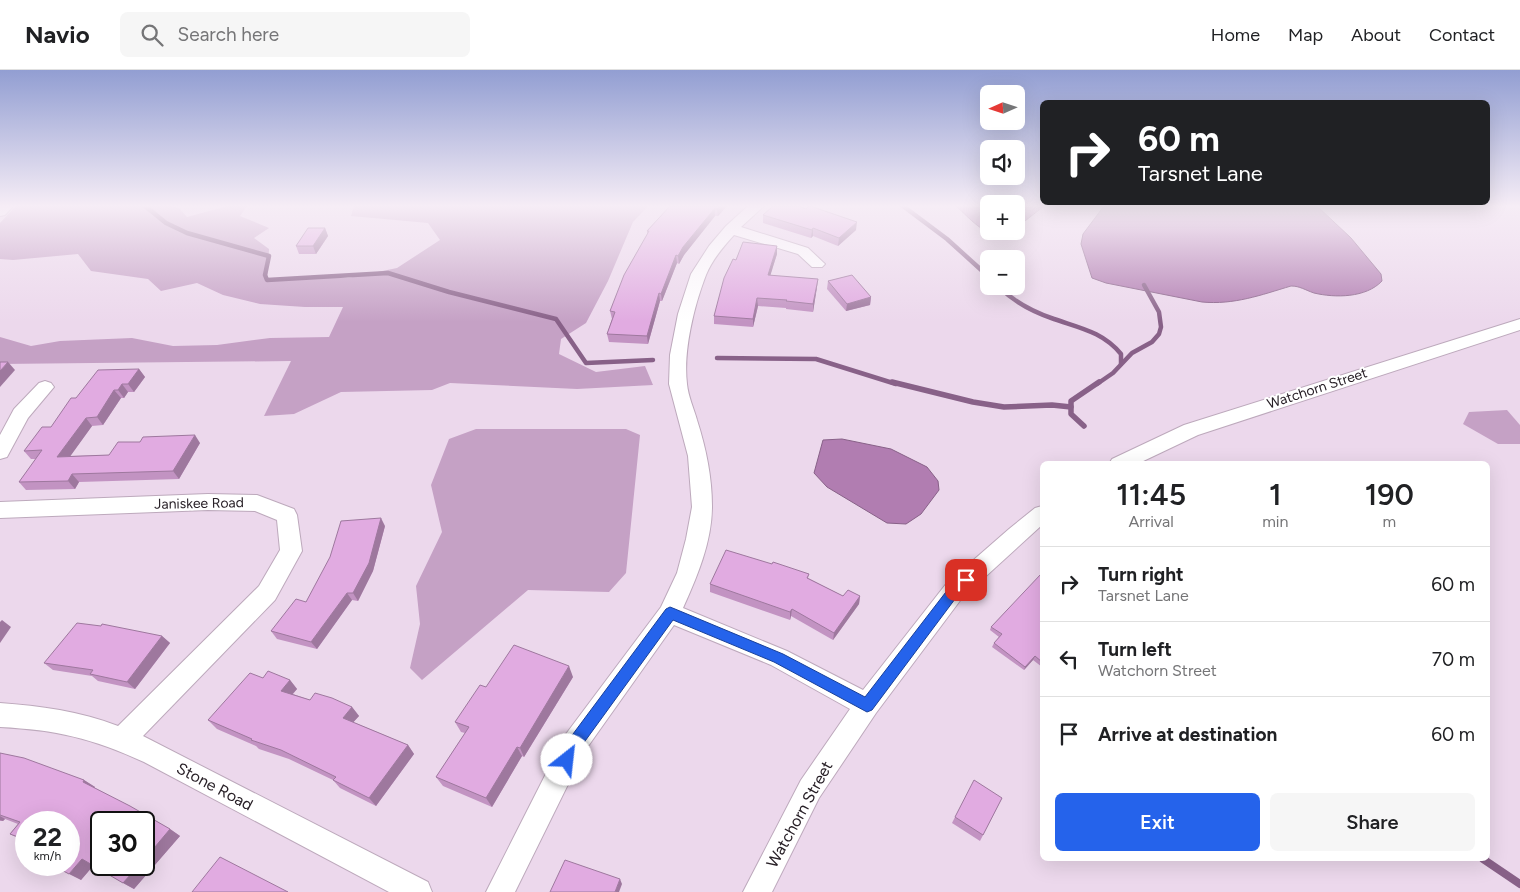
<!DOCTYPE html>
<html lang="en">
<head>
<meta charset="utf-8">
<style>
	body { margin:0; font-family:Figtree,sans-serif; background:#f6f6f6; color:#202124; height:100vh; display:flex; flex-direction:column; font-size:19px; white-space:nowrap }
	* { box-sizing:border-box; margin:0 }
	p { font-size:16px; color:#757577 }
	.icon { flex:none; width:28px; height:28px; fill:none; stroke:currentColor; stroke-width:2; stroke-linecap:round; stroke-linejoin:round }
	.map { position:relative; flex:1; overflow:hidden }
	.details { position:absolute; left:1040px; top:391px; width:450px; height:400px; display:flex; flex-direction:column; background:#fff; border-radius:8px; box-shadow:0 5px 20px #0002 }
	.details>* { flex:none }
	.banner { position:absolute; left:1040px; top:30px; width:450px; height:105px; border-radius:8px; box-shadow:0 5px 20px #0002; background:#202124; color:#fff; overflow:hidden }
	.needle { width:32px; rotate:267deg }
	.fabs { position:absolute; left:980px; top:15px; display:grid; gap:10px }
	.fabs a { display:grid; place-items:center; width:45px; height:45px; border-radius:8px; background:#fff; box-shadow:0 5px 20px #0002; font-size:25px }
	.speed { position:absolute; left:15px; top:741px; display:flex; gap:10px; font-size:25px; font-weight:700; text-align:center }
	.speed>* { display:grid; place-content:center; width:65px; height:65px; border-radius:50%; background:#fff; box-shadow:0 5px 20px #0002; line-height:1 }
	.speed small { font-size:12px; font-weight:400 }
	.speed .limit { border:2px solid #111; border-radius:8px; background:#fff; color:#111 }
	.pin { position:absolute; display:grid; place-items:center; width:42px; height:42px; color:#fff; margin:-21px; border-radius:10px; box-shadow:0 2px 8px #0006 }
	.me { position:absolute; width:55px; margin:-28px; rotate:29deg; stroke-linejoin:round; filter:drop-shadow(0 0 4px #0008) }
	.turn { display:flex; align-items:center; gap:18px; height:105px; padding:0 15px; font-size:22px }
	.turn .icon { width:65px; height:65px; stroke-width:2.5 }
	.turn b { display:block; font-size:35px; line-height:42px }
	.eta { display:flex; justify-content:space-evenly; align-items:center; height:85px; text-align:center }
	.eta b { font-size:30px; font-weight:600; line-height:35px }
	.cta { display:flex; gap:10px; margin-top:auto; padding:10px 15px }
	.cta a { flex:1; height:58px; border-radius:8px; background:#2563eb; color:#fff; font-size:20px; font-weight:600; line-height:58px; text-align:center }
	.cta a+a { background:#f6f6f6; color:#202124 }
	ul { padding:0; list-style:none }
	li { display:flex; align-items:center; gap:15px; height:75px; padding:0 15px; border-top:1px solid #e0e0e0 }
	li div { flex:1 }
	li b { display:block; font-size:19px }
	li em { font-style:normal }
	header { display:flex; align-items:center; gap:30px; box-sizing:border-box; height:70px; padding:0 25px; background:#fff; border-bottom:1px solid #e0e0e0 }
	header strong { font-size:24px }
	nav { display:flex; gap:28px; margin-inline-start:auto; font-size:18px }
	.search { width:350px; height:45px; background:#f6f6f6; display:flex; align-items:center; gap:12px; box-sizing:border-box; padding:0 18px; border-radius:8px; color:#757577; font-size:19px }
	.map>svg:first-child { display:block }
	.green { fill:#c5a1c5 }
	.water { fill:#b17db1; stroke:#886188 }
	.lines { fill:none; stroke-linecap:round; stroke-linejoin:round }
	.stream-far2 { stroke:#886188; stroke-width:4.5 }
	.stream-far1 { stroke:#886188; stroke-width:5.5 }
	.stream { stroke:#886188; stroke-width:8 }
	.minor-casing { stroke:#bda9bc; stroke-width:2 }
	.minor { fill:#fff; fill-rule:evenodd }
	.wall { fill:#c293c2 }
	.shaded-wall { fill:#9e789e }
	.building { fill:#e1abe1; stroke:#9e789e }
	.route { fill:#2563eb; stroke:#184099 }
	.labels { text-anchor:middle; stroke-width:4; stroke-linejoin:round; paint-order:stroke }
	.street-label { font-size:14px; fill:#282027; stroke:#fff }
	.near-street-label { font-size:16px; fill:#282027; stroke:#fff }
</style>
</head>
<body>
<header>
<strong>Navio</strong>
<div class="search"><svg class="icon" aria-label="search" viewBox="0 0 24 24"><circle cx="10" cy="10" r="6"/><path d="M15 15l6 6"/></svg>Search here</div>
<nav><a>Home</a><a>Map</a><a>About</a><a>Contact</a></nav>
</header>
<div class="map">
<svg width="1520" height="822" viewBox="0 0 1520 822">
	<rect width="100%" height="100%" fill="#ecd8ec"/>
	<g class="green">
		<path d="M16 136H170L179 138 187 147 228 136H247L240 146 269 158 254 168 269 179 267 211 311 207 348 208 397 198 440 170 428 153 351 146 354 136H648L633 152 608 211 586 253 561 269 559 284 596 302 645 296 653 315 577 319 450 313 432 320 341 322 294 344 264 346 291 291 0 294V267L31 276 60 271 132 268 173 276 217 275 270 268 329 267 343 237H305L260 234 223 225 197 213 161 221 148 209 91 201 78 184 13 190 0 189V153Z"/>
		<path d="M1507 340 1520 355V374H1498L1463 354 1469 342Z"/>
		<path d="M476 359H626L640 365 626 503 609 522 528 520 422 610 410 598 420 554 416 516 442 462 431 415 449 369Z"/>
	</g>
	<g class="water">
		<path d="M956 136H989V161H1011C990 174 971 149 956 136Z"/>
		<path d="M1016 136H1044L1016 158Z"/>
		<path d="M1104 136H1317L1351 168 1381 204 1382 211C1366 228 1335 228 1314 223 1305 220 1300 216 1291 216 1261 225 1234 235 1202 232L1106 213 1092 208 1081 174 1083 164Z"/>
		<path d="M842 369 891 379 927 397 938 411 939 420 921 444 906 454 887 453 827 417 814 403 823 370Z"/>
	</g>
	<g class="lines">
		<g class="stream-far2">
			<path d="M145 136 166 153 187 163 269 186 265 205 267 210 388 203 449 222 556 249 586 293 653 290"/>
			<path d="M903 136 947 169 989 207"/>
			<path d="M998 216C1014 232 1033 242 1054 249 1080 258 1103 262 1121 284V294"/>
			<path d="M717 288 816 289 896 314"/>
			<path d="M1097 314 1113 303 1132 283 1152 272 1159 264 1161 257 1159 242 1144 215"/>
		</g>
		<g class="stream-far1">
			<path d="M892 312 973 332 1004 337 1052 335 1071 337"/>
			<path d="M1084 356 1071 344V331L1099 312"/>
		</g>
		<path class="stream" d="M1483 789 1520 814"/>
		<g class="minor-casing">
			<g id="minor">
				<path d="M0 136H13L5 145 0 146Z"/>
				<path d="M748 136H764L741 157 808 178 825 194 822 197H812L798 184 734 165C723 177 712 190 706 205 694 236 683 281 687 314 688 326 694 339 697 350 706 378 712 407 712 436 712 472 697 507 683 538L787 581 863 620 946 514 1009 459 1035 438 1042 436V455L962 528 876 643 819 728 772 822H743L801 710 850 639 771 595 674 555 584 682 515 822H486L566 664 661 537 677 503 686 469 692 437 688 386 669 314 670 285 678 244 691 204 709 176 726 156Z"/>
				<path d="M1520 249V260L1198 365 1137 394H1109L1112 389 1184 355Z"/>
				<path d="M45 311 51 313 54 317 28 348 7 387 0 389V365L14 339 39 313Z"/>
				<path d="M208 424 257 425 294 439 297 445 302 481 275 530 143 666 428 812 432 822H389L144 692C91 668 57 660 0 657V633C41 636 79 641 118 656L259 516 280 480 277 450 255 441 208 440 0 448V432Z"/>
			</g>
		</g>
		<use href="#minor" class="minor"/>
	</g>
	<g class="wall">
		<path d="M670 136H727L718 146H715L684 185 679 194 677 193 662 231H660L648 274 609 272 607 264 612 249 610 241 647 165V161Z"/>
		<path d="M763 145 856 160 838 176 813 166 811 168 763 153Z"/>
		<path d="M325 158 328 166 316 184H299L296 176Z"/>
		<path d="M777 184 770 205 817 217 813 242 786 239V238L758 236 753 257 714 254V246L736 190Z"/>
		<path d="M828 211 871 227 870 235 846 241 827 219Z"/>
		<path d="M139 299 145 307 134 322H128L124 328H121L103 355 92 356 70 386 109 385 200 373 179 409 79 412 75 419 26 420 19 412 36 389H31L24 381 51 357Z"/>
		<path d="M385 456 373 501 358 531 352 530 317 579 277 569 271 561 306 532Z"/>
		<path d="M772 494 809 504 808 508 843 526H860L859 534 833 570 791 546 790 550 710 522V514Z"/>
		<path d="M1042 505V597L1033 590 1024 600 992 577 994 573 999 567 990 560 991 557Z"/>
		<path d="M162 566 170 573 135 619 98 611 92 606 53 600 44 593Z"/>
		<path d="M573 607 524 687 522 686 492 737 443 716 436 707 465 663 461 662 455 652 486 617Z"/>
		<path d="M263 608 290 610 297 619 293 624 310 630 352 637 359 646 353 652 408 675 414 684 376 736 340 718 333 710 289 689 259 679 256 676 217 659 208 650Z"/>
		<path d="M0 683 84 710 95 717V718L170 759 180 766 134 819 93 796 81 810 69 795V752H26V772L10 764 18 754 5 749 3 751H0Z"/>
		<path d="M1002 728 980 771 952 753 955 747Z"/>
	</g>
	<g class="shaded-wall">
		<path d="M720 136H727L718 146 717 139Z"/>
		<path d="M715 138V146L684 185 679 194 678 186 683 177Z"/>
		<path d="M857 152 856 160 838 176 839 168Z"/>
		<path d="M325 158 328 166 316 184 313 176Z"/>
		<path d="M813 158V166L811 168 812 160Z"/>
		<path d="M777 176V184L768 213V205Z"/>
		<path d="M676 185 677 193 662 231 661 224Z"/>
		<path d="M818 209 817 217 813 242V234Z"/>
		<path d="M659 223 660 231 648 274 647 266Z"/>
		<path d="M871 227 870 235 846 241 847 234Z"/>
		<path d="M757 228 758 236 753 257V249Z"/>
		<path d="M8 292 15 300 0 317V301Z"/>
		<path d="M139 299 145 307 134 322 128 314Z"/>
		<path d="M122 314 128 322 124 328 118 320Z"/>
		<path d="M114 320 121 328 103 355 97 347Z"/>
		<path d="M86 348 92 356 64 395 57 387Z"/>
		<path d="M195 365 200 373 179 409 173 401Z"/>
		<path d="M72 404 79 412 75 419 68 411Z"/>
		<path d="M381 448 385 456 373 501 358 531 353 523Z"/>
		<path d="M347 523 352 530 317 579 311 572Z"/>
		<path d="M860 526 859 534 833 570 834 563Z"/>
		<path d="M792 539 791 546 790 550V542Z"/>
		<path d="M2 550 11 557 0 573V552Z"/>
		<path d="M162 566 170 573 135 619 127 612Z"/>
		<path d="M1035 586 1033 590 1024 600 1025 597Z"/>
		<path d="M569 596 573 607 524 687 520 678Z"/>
		<path d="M290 610 297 619 288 629 281 621Z"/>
		<path d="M352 637 359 646 350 656 343 648Z"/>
		<path d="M408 675 414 684 376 736 369 728Z"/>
		<path d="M517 677 522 686 492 737 486 728Z"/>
		<path d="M84 710 95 717 94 719 83 712Z"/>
		<path d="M0 746 5 749 3 751 0 750Z"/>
		<path d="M170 759 180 766 134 819 123 813 139 795H144V790Z"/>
		<path d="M82 789 93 796 81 810 69 804Z"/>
		<path d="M620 809 622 814 619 822H615Z"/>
	</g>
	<g class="building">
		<path d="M670 136H720L717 139 715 138 683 177 678 186 676 185 661 224 659 223 647 266 607 264 615 242 610 241 624 205 649 161H647Z"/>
		<path d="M773 136H799L806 139 809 136H810L857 152 839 168 813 158 812 160 763 145Z"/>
		<path d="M308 158H325L313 176H296Z"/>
		<path d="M743 172 777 176 768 205 818 209 813 234 786 231 787 230 757 228 753 249 714 246 724 208 733 189 736 190Z"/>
		<path d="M852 205 871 227 847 234 828 211Z"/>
		<path d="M0 292H8L0 301Z"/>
		<path d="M139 299 128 314H122L118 320H114L97 347 86 348 57 387 109 385 118 372H140L143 367 195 365 173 401 72 404 68 411 19 412 42 380 24 381 42 357H51L71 328H76L98 300Z"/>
		<path d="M381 448 369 493 353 523H347L311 572 271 561 296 529 306 532 330 487 341 451Z"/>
		<path d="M726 480 772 494 773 492 809 504 807 508 843 526 848 520 860 526 834 563 792 539 790 542 710 514Z"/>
		<path d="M1041 504 1042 505V592L1035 586 1025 597 994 573 1002 564 991 557Z"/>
		<path d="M77 553 101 556 102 554 162 566 127 612 90 604 93 600 44 593Z"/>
		<path d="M514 575 569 596 520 678 517 677 486 728 436 707 469 657 455 652 480 615 486 617Z"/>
		<path d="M268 601 290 610 281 621 310 630 315 623 332 628 352 637 343 648 408 675 369 728 333 710 336 707 281 680 251 670 252 669 208 650 250 603 263 608Z"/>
		<path d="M0 683 24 688 84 710 83 712 130 736 170 759 144 790V752H101V795H139L123 813 82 789 69 804 56 797 57 795H69V752H26V770L10 764 20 752 0 745Z"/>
		<path d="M974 710 1002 728 983 765 955 747Z"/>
		<path d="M220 787 288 822H192Z"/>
		<path d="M565 790 620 809 615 822H550Z"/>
	</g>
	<linearGradient id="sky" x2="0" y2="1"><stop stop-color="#929ed2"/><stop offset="0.54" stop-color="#f6edf6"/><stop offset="1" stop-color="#f6edf6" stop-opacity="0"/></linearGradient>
	<rect width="1520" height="252" fill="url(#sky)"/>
	<path class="route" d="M966 505 970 506 972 510 958 525 872 640 867 642 774 592 673 550 580 678 572 695 567 697 561 695 559 690 570 668 666 539 670 537 675 539 783 584 865 627 949 518Z"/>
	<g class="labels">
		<g class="street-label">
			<text transform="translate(1317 318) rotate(-18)" y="5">Watchorn Street</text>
			<text transform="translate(199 433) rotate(-1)" y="5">Janiskee Road</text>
		</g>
		<g class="near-street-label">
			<text transform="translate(215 716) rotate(28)" y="6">Stone Road</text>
			<text transform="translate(799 744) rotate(-61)" y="6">Watchorn Street</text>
		</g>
	</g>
</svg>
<div class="fabs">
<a><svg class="needle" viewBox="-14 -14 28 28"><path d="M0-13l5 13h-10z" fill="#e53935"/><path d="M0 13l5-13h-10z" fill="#757577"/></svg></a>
<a><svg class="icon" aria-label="sound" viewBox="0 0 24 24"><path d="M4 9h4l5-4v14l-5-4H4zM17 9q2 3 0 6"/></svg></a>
<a>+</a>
<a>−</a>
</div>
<div class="speed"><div>22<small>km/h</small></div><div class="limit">30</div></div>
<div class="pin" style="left:966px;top:510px;background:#d93025"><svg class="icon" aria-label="arrive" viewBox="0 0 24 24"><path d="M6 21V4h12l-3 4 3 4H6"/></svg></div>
<svg class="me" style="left:567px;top:690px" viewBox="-20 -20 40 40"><circle r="19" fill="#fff"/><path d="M0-13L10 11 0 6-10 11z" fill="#2563eb"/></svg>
<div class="banner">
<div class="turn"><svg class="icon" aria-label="right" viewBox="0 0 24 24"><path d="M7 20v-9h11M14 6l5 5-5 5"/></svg><div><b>60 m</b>Tarsnet Lane</div></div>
</div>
<section class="details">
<div class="eta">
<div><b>11:45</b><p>Arrival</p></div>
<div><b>1</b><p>min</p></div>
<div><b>190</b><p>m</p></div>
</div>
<ul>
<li><svg class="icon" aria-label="right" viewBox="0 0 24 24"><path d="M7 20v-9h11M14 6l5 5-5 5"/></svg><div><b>Turn right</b><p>Tarsnet Lane</p></div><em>60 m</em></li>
<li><svg class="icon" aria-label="left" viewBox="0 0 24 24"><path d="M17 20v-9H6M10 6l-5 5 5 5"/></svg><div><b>Turn left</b><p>Watchorn Street</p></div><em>70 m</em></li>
<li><svg class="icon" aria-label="arrive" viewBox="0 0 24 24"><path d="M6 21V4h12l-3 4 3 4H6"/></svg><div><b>Arrive at destination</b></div><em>60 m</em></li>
</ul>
<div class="cta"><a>Exit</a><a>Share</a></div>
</section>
</div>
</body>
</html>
